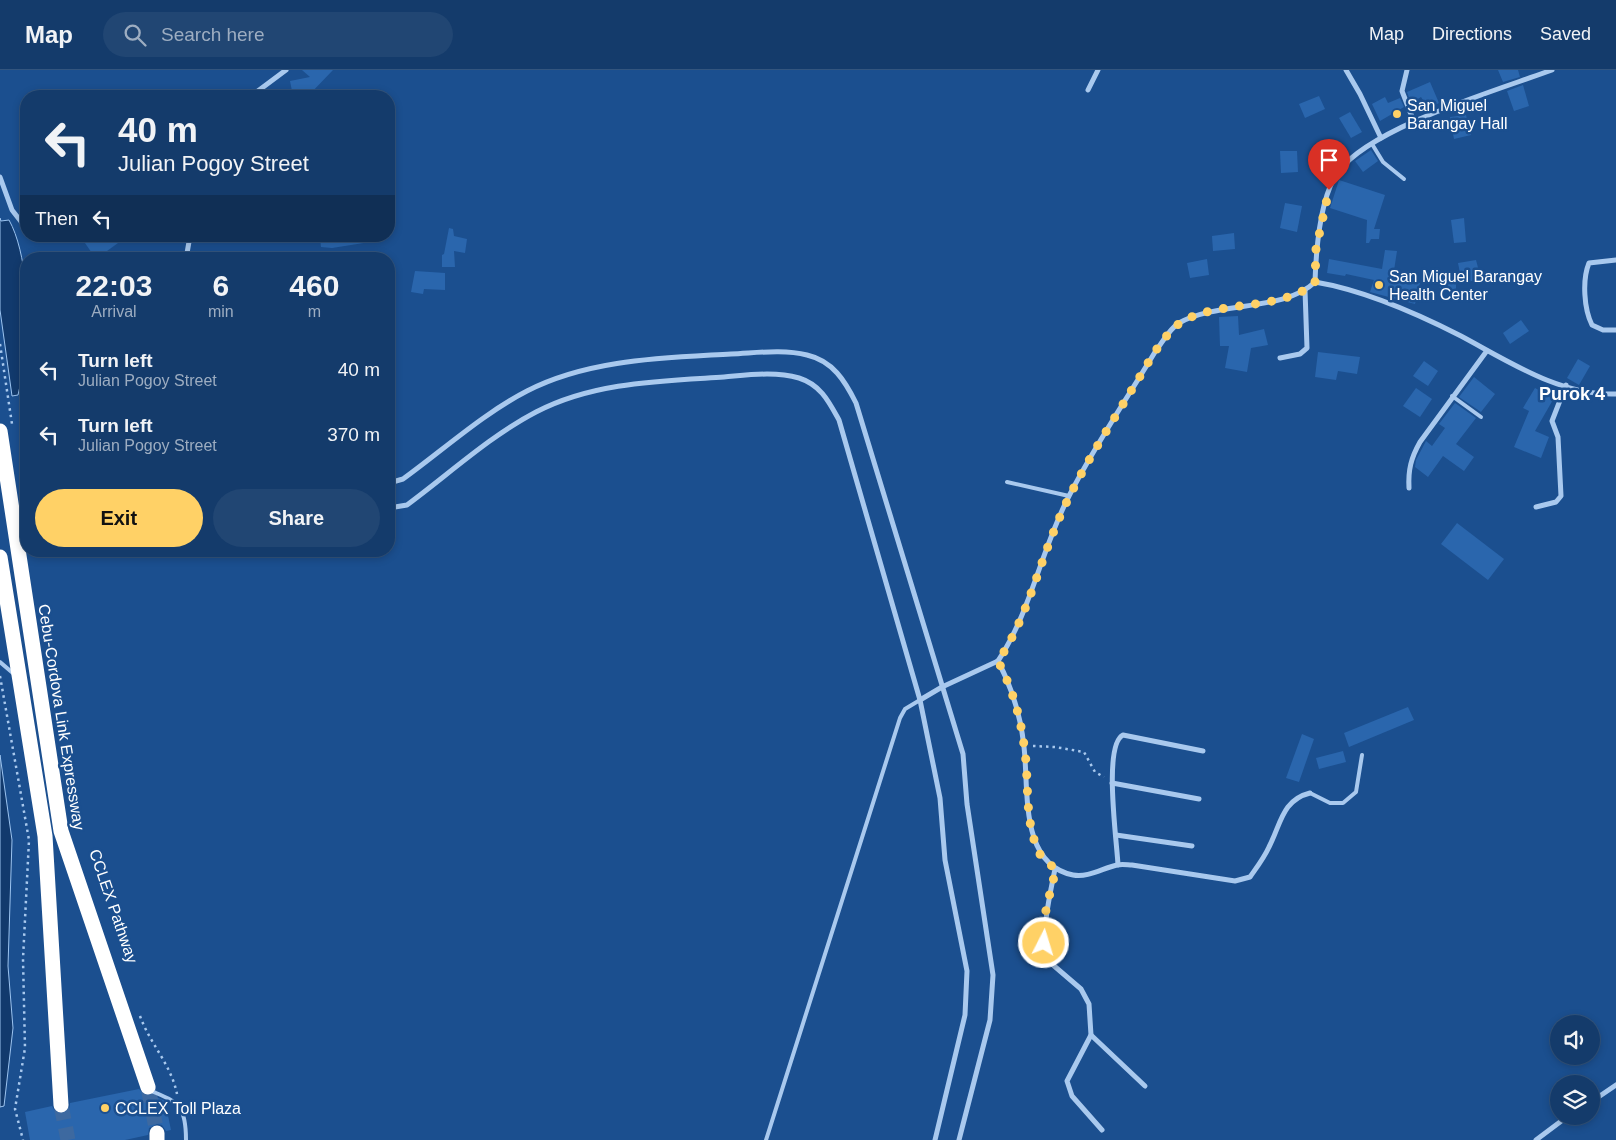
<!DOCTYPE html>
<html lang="en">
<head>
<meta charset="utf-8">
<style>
	body { margin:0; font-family:Arial,sans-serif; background:#214673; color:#f1f3f6; height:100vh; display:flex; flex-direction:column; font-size:19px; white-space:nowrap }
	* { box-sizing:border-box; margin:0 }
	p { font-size:16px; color:#9dadc1 }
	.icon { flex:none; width:28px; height:28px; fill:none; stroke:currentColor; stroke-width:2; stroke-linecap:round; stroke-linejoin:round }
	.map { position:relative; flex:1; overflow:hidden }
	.panel { position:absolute; left:20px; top:182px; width:375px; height:305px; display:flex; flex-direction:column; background:#143b6b; border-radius:20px; box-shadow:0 2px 8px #0003,0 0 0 1px #33557e }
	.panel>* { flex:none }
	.banner { position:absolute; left:20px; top:20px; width:375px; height:152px; border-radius:20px; box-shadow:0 2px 8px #0003,0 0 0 1px #33557e; background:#143b6b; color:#f1f3f6; overflow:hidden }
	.buttons { position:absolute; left:1550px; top:945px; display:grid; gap:10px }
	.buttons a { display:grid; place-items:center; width:50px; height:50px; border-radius:50%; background:#143b6b; box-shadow:0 2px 8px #0003,0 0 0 1px #33557e; font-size:25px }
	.pin { position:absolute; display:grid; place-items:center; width:42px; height:42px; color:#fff; margin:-51px -21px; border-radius:50% 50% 50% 0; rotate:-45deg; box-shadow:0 0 5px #0007 }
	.pin .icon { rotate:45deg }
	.me { position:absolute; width:55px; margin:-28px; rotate:5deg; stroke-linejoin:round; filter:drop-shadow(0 0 4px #0008) }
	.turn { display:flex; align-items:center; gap:18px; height:105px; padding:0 15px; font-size:22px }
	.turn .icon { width:65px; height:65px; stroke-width:2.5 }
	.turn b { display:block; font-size:35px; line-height:42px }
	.then { display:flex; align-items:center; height:48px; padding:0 15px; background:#0003; gap:10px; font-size:19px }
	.eta { display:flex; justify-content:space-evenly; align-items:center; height:85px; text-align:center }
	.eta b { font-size:30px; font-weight:700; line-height:35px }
	.cta { display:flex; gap:10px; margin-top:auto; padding:10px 15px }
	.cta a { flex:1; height:58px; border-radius:30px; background:#ffd166; color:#111; font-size:20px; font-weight:700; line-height:58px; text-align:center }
	.cta a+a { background:#214673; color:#f1f3f6 }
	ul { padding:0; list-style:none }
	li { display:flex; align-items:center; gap:15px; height:65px; padding:0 15px }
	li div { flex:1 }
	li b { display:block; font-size:19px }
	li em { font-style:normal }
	header { display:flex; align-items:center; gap:30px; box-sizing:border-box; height:70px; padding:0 25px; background:#143b6b; border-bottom:1px solid #33557e }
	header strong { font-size:24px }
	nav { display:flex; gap:28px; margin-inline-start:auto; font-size:18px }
	.search { width:350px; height:45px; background:#214673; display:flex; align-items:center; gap:12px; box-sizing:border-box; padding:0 18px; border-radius:28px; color:#9dadc1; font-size:19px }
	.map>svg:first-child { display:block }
	.water { fill:#123a6d; stroke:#9cc4f0 }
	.building { fill:#2a66ad }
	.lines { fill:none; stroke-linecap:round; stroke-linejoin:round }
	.highway-tunnel { stroke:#3d69a0; stroke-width:15; stroke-dasharray:15 8; stroke-linecap:butt }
	.path { stroke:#a9c9ee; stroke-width:2.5; stroke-dasharray:2.5 4; stroke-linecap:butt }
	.lane { stroke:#a9c9ee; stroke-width:4 }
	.street { stroke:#a9c9ee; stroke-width:5 }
	.highway { stroke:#fff; stroke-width:15 }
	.route { stroke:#ffd166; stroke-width:9; stroke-dasharray:0 16.2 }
	.poi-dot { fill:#ffd166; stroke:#1b4f8f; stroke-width:2 }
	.labels { text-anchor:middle; stroke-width:5; stroke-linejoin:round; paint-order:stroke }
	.poi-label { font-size:16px; fill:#fff; stroke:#1b4f8f; text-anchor:start }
	.street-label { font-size:16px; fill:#fff; stroke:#1b4f8f }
	.neighbourhood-label { font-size:18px; font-weight:bold; fill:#fff; stroke:#1b4f8f }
</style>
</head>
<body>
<header>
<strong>Map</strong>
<div class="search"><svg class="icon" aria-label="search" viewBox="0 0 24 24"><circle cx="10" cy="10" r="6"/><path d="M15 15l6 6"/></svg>Search here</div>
<nav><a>Map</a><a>Directions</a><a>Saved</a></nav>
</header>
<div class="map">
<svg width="1616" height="1070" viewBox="0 0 1616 1070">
	<rect width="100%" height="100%" fill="#1b4f8f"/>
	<g class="water">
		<path d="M0 148 1 151 9 150C27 182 30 247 26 283 25 297 21 311 18 325L12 326 0 240Z"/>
		<path d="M0 685 12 770 8 896 13 958 4 1036 0 1037Z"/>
	</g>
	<g class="building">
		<path d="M302 0H333L308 26H293L290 11 310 7Z"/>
		<path d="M1498 0H1518L1520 7 1503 12Z"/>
		<path d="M1430 12 1439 33 1428 38 1421 27 1411 33 1407 22Z"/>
		<path d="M1523 15 1529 36 1514 41 1507 21Z"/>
		<path d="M1319 26 1325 39 1305 48 1299 34Z"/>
		<path d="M1385 27 1388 33 1400 28 1404 37 1380 51 1372 34Z"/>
		<path d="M1350 42 1362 62 1351 68 1339 48Z"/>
		<path d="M1466 45 1471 65 1454 69 1450 47Z"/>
		<path d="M1371 80 1378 91 1363 102 1355 91Z"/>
		<path d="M1280 81H1297L1298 102 1281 103Z"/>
		<path d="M1339 110 1385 125 1374 159H1380L1379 169H1371L1369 173H1366L1367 150 1330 138Z"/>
		<path d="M1285 133 1302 136 1297 162 1280 158Z"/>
		<path d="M1464 148 1466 172 1454 173 1451 150Z"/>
		<path d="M449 158 453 159 454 166 467 169 465 183 454 181 455 197H442V185L444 184Z"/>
		<path d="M1234 163 1235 179 1213 181 1212 166Z"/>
		<path d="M94 166H113L118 173 96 189 85 173Z"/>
		<path d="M334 166H369L370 172 332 178 321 177 320 168Z"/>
		<path d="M1385 180 1397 181 1393 207 1420 213 1415 234 1370 222 1374 210 1346 204 1345 206 1327 203 1329 189 1382 199Z"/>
		<path d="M1207 189 1209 205 1190 208 1187 193Z"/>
		<path d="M1476 190 1481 209 1462 213 1458 193Z"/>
		<path d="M415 201 445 203V220L424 219 423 224 411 222Z"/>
		<path d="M1439 208 1456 209V220L1440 219Z"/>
		<path d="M1238 246 1239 265 1264 259 1268 275 1251 278 1247 302 1225 298 1229 276H1220L1219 247Z"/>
		<path d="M1521 250 1529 261 1510 274 1503 263Z"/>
		<path d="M1318 282 1360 287 1357 304 1338 301 1336 310 1315 307Z"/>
		<path d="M1578 289 1590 296 1579 315 1567 308Z"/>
		<path d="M1424 291 1438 301 1428 316 1413 306Z"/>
		<path d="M1474 307 1495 324 1481 342 1459 327Z"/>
		<path d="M1416 318 1432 329 1420 347 1403 336Z"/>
		<path d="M1535 318 1554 328 1535 361 1549 367 1541 388 1514 377 1529 341 1523 338Z"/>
		<path d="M1455 333 1476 348 1456 374 1474 387 1464 401 1443 386 1428 407 1415 397 1416 390 1426 371 1432 376 1445 358 1439 354Z"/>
		<path d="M1457 453 1504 489 1488 510 1441 474Z"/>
		<path d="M1408 637 1414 650 1349 677 1344 663Z"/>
		<path d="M1302 664 1314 669 1299 712 1286 708Z"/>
		<path d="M1343 681 1346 692 1319 699 1316 688Z"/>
		<path d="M139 1019 146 1026 152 1025 165 1031 171 1060 166 1061 162 1055 157 1054 149 1058 148 1065 125 1070H30L25 1042 52 1036 56 1043 62 1044 69 1040 70 1033Z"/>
	</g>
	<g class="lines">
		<g class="highway-tunnel">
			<path d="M148 1017 157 1063"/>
			<path d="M61 1035 68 1070"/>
		</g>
		<g class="path">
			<path d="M0 274 12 354"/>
			<path d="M0 606 29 770 23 889 25 978 15 1039 23 1070"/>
			<path d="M1033 676 1055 677 1084 682 1095 702 1104 707"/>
			<path d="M140 946C150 974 171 994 177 1024"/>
		</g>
		<g class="lane">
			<path d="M1372 74 1383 92 1404 109"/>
			<path d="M1322 77 1335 81 1348 92"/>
			<path d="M1452 326 1481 347"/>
			<path d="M1007 412 1069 426"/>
			<path d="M0 592 14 604"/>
			<path d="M1310 723 1330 733H1343L1356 722 1362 685"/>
			<path d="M151 1021C180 1032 186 1038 186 1070"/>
			<path d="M766 1070 900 648 905 639 920 630"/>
		</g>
		<g class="street">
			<path d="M1346 0 1360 24 1381 68"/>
			<path d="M1407 0 1402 21 1414 52"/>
			<path d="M1088 20 1098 0"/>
			<path d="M251 26 286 0"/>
			<path d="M0 107 12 140 26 158"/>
			<path d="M186 189 190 166"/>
			<path d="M1616 190 1589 193C1582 210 1584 239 1592 255L1603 260H1616"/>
			<path d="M1315 212C1363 220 1418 244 1461 266 1508 291 1560 326 1616 324"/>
			<path d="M1280 288 1300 284 1307 278 1305 220"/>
			<path d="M389 413 403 409C443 380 484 343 527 321 589 289 664 288 731 284 756 283 783 279 807 285 833 291 845 311 856 333L963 684 967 734 993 905 990 950 959 1070"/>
			<path d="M1409 418C1408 400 1411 388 1420 372L1486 282"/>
			<path d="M1536 437 1556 432 1561 426 1558 367 1552 351 1566 315"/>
			<path d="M389 438 407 435C449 404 490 366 536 342 593 312 661 311 724 307 748 305 775 301 799 308 821 315 829 332 839 350L920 630 940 728 945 790 967 901 965 945 935 1070"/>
			<path d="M998 591C1031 541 1041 480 1069 426 1094 377 1126 330 1155 282 1162 273 1169 259 1179 253 1217 231 1284 242 1315 212 1316 182 1320 127 1338 102 1371 57 1498 20 1552 0"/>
			<path d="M998 591C1012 618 1021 647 1024 677 1029 719 1019 794 1073 805 1088 808 1103 798 1117 795 1122 794 1128 795 1132 795L1235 811 1250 807C1257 797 1264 788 1269 777 1281 754 1282 730 1310 723"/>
			<path d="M920 630 942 617 998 591"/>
			<path d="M1112 713 1199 729"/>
			<path d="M1116 765 1192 776"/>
			<path d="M1118 795C1117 772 1103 675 1123 665L1203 681"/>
			<path d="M1055 799C1049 829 1042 858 1046 889L1081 919 1089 934 1091 965 1067 1011 1072 1026 1102 1060"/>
			<path d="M1091 965 1145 1016"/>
			<path d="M1591 1032 1616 1015"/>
			<path d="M1536 1070 1568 1046"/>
		</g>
		<g class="highway">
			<path d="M0 361 61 761 148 1017"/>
			<path d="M0 487 45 766 61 1035"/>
			<path d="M157 1063V1070"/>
		</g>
	</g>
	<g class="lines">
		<path class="route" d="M1044 873 1046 839 1056 799C1051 795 1044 791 1041 786 1023 754 1030 711 1024 675 1020 645 1012 618 998 591 1026 550 1037 501 1056 456 1075 409 1105 364 1131 321 1144 301 1155 278 1171 261 1202 226 1281 245 1315 212L1316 179 1329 120"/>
	</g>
	<g class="poi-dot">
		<circle cx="1397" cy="44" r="5"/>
		<circle cx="1379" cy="215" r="5"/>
		<circle cx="105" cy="1038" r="5"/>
	</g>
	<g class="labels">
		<g class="poi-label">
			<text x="1407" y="41">San Miguel<tspan x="1407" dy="18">Barangay Hall</tspan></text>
			<text x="1389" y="212">San Miguel Barangay<tspan x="1389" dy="18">Health Center</tspan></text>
			<text x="115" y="1044">CCLEX Toll Plaza</text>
		</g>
		<g class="street-label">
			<text transform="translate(62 647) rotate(81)" y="6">Cebu-Cordova Link Expressway</text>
			<text transform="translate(114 836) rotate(71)" y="6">CCLEX Pathway</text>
		</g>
		<g class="neighbourhood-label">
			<text x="1572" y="330">Purok 4</text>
		</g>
	</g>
</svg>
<div class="buttons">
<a><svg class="icon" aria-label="sound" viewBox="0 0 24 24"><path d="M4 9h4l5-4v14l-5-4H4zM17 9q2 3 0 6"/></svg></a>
<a><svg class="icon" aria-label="layers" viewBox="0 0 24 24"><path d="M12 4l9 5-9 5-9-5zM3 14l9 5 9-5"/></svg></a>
</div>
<div class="pin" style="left:1329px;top:120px;background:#d93025"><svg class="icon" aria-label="arrive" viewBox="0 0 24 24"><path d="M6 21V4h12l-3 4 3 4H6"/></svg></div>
<svg class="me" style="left:1044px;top:873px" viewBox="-20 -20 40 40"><circle r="17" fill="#ffd166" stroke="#fff" stroke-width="3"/><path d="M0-11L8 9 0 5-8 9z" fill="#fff"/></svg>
<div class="banner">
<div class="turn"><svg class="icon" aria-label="left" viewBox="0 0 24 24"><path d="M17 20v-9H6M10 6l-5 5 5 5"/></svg><div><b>40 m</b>Julian Pogoy Street</div></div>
<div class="then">Then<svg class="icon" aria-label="left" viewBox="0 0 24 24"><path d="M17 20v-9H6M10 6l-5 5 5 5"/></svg></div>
</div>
<section class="panel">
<div class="eta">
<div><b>22:03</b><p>Arrival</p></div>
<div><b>6</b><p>min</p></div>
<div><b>460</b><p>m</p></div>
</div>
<ul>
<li><svg class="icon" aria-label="left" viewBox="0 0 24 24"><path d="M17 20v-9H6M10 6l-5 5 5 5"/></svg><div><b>Turn left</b><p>Julian Pogoy Street</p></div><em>40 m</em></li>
<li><svg class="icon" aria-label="left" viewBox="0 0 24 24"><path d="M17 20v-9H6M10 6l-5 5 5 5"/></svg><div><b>Turn left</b><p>Julian Pogoy Street</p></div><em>370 m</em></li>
</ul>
<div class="cta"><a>Exit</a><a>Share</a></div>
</section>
</div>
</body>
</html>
